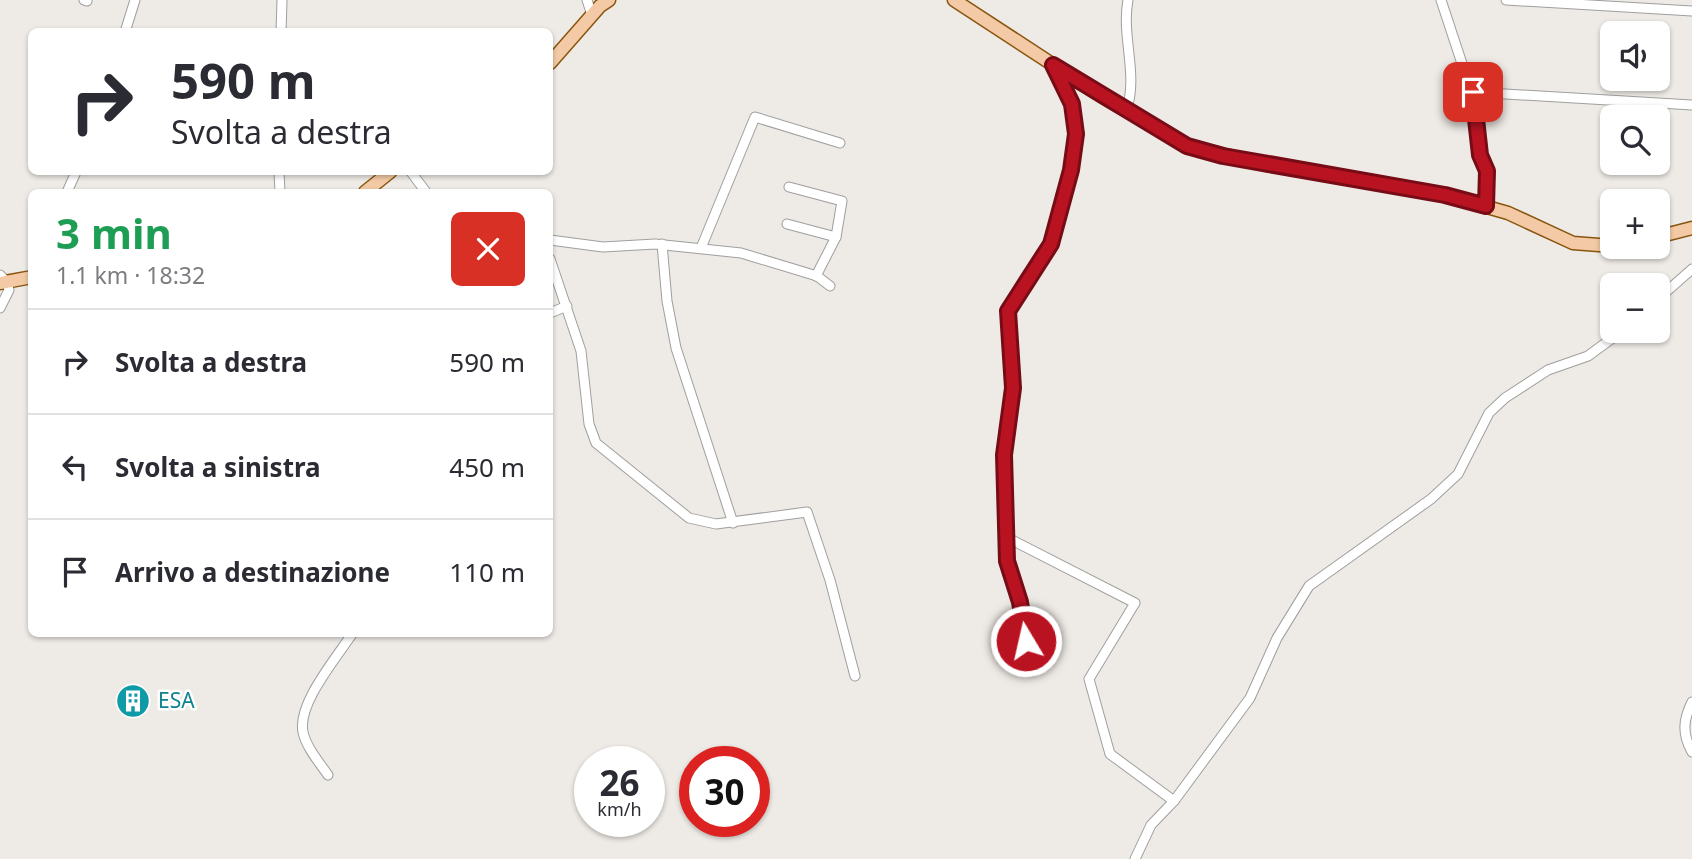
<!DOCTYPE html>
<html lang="it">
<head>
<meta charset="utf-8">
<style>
	body { margin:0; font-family:"Noto Sans",sans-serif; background:#f2f2f3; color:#2b2b33; height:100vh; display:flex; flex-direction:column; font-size:26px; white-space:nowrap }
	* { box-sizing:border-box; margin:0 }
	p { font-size:23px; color:#7c7c81 }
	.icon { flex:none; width:38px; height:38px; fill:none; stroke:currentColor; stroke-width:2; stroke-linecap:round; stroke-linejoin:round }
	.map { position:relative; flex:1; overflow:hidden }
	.details { position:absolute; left:28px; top:189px; width:525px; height:448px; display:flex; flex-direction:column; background:#fff; border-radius:10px; box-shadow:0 2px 5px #0004 }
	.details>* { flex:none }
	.banner { position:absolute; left:28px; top:28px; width:525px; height:147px; border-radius:10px; box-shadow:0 2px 5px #0004; background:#fff; color:#2b2b33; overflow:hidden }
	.buttons { position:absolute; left:1600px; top:21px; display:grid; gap:14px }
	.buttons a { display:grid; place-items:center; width:70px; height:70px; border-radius:10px; background:#fff; box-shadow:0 2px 5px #0004; font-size:35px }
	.speed { position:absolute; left:574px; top:746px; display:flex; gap:14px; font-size:35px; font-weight:700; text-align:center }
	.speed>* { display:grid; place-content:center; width:91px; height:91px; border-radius:50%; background:#fff; box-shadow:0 2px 5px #0004; line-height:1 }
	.speed small { font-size:18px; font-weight:400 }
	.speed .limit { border:10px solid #d22; background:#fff; color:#111 }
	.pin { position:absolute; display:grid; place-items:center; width:60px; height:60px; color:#fff; margin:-30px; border-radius:14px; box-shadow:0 4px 10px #0006 }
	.me { position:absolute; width:77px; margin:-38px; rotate:351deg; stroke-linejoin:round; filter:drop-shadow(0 0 5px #0008) }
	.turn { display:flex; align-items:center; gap:24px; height:147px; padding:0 28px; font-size:32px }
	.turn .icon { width:91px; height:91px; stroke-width:2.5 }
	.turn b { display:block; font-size:49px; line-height:60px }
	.round { display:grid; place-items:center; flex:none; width:74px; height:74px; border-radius:10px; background:#f2f2f3 }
	.overview { display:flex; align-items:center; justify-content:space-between; height:119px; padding:0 28px }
	h1 { font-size:42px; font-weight:700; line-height:52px; color:#1e9e55 }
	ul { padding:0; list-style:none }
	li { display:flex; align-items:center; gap:21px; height:105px; padding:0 28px; border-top:2px solid #e1e1e2 }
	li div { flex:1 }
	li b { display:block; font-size:26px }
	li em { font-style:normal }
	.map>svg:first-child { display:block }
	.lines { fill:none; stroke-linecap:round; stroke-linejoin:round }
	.minor-casing { stroke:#9f9f9f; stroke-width:11 }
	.major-casing { stroke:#8a550e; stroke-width:15 }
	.minor { stroke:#fff; stroke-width:9 }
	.major { stroke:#f3caa5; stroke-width:12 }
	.route-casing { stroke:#780c16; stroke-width:18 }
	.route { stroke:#b91322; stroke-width:12 }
	.labels { text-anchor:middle; stroke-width:5; stroke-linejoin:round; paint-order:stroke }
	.culture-label { font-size:21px; fill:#0d838f; stroke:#fff; text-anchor:start }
</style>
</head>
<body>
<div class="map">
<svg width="1692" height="859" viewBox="0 0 1692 859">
	<rect width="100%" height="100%" fill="#eeeae5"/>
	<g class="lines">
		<g class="minor-casing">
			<g id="minor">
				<path d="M84 0 87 1"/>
				<path d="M587 0 592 15"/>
				<path d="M1441 0 1477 109V137L1487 171 1486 206"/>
				<path d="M1506 0 1692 11"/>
				<path d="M125 32 135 0"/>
				<path d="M281 32 282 0"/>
				<path d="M1473 92 1692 105"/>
				<path d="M1126 111C1139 76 1121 37 1128 0"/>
				<path d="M279 172 280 192"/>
				<path d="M411 172 426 192"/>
				<path d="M789 187 842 201 836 237 816 276"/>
				<path d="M67 192 76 172"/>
				<path d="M787 224 836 237"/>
				<path d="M550 240 603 247 655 244 741 253 817 276 830 286"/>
				<path d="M662 244 667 301 676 348 733 523"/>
				<path d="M701 248 755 117 840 143"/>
				<path d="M550 259 581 351 589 424 596 443 689 518 716 524 807 512 830 580 855 676"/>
				<path d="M0 275 7 282 9 290 0 308"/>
				<path d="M1657 300 1692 269"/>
				<path d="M550 313 567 306"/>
				<path d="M1008 538 1135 603 1089 679 1110 754 1174 801"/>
				<path d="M1032 671 1020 602 1007 561 1005 455 1013 388 1008 311 1051 244 1071 170 1076 134 1072 104 1054 66"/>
				<path d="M1692 702C1683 720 1682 734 1692 752"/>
				<path d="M328 775C319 762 306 747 303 732 297 704 337 657 352 634"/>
				<path d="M1135 859 1151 825 1174 801 1250 698 1277 638 1309 586 1431 499 1458 474 1489 413 1505 398 1548 370 1588 356 1622 331"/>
			</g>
		</g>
		<g class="major-casing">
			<g id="major">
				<path d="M954 0 1101 96 1187 146 1267 165 1445 195 1508 213 1573 243 1612 246"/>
				<path d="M550 63 600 6 609 0"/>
				<path d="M365 192 390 172"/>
				<path d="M1657 237 1692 228"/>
				<path d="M0 283 32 277"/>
			</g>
		</g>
		<use href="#minor" class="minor"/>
		<use href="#major" class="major"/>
	</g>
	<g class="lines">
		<g class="route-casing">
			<path id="route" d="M1026 641 1020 602 1007 561 1004 455 1013 388 1008 311 1051 244 1071 170 1076 134 1072 104 1053 65 1187 146 1223 156 1445 195 1486 206 1487 171 1480 155 1473 92"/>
		</g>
		<use href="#route" class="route"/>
	</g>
	<defs>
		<g id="building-disc" transform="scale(1.75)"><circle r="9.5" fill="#0f9aa8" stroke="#fff"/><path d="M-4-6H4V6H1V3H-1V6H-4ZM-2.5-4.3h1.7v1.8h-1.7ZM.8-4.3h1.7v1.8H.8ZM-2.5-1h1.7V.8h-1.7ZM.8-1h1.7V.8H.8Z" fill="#fff"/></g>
	</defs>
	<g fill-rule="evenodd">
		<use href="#building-disc" x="133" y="701"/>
	</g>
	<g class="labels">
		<g class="culture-label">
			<text x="158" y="708">ESA</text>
		</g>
	</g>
</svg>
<div class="buttons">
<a><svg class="icon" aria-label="sound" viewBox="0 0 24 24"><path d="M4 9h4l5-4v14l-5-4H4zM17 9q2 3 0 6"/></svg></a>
<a><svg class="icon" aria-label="search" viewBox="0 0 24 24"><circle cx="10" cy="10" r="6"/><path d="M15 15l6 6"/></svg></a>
<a>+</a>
<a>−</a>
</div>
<div class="speed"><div>26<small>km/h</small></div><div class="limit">30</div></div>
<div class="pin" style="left:1473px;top:92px;background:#d93025"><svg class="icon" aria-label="arrive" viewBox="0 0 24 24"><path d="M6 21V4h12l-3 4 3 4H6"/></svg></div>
<svg class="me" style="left:1026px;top:641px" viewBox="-20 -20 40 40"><circle r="17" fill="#b91322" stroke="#fff" stroke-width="3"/><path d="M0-11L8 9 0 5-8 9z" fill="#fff"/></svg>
<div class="banner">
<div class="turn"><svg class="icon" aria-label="right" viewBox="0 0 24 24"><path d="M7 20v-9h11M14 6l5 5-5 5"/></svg><div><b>590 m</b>Svolta a destra</div></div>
</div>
<section class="details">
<div class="overview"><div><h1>3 min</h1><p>1.1 km · 18:32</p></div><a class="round" style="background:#d93025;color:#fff"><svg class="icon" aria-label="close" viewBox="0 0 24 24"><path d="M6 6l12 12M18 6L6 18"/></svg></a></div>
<ul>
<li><svg class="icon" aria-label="right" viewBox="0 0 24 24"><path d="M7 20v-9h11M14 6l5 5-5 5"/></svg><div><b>Svolta a destra</b></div><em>590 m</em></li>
<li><svg class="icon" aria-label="left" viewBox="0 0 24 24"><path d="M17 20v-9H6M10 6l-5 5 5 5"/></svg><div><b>Svolta a sinistra</b></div><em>450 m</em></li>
<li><svg class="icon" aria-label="arrive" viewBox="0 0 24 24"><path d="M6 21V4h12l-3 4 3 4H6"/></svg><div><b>Arrivo a destinazione</b></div><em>110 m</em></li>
</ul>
</section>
</div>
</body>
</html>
